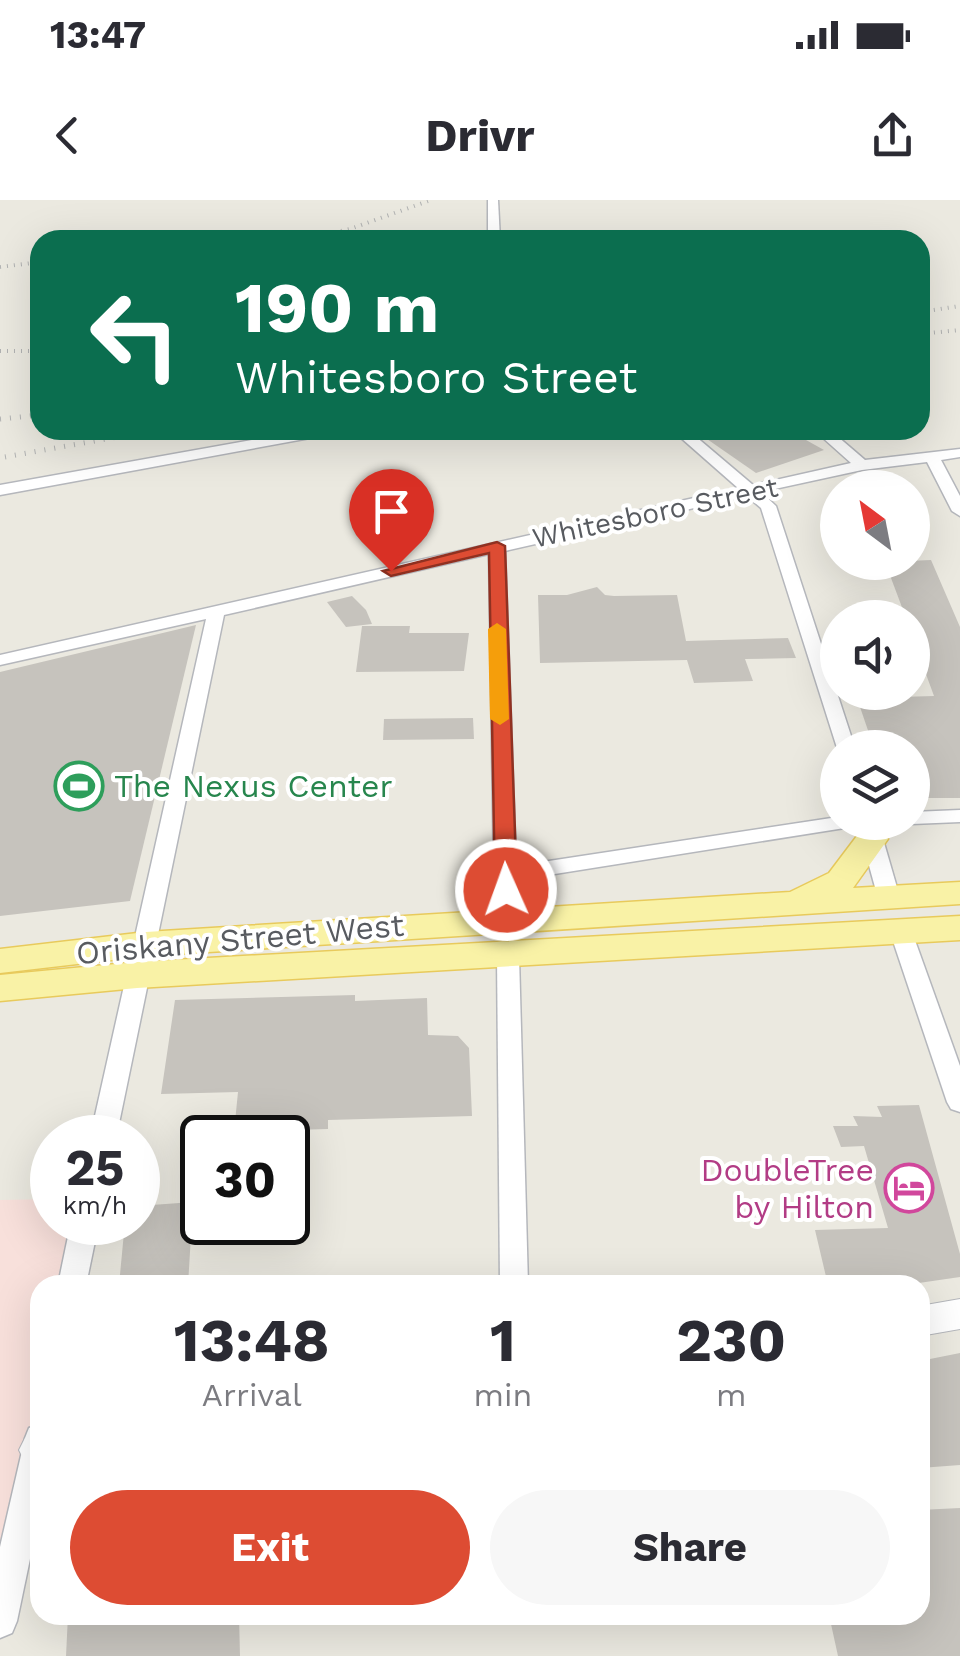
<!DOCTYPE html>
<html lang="en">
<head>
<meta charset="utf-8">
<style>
	body { margin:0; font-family:"Work Sans",sans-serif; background:#f7f7f7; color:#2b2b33; height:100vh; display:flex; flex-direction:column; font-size:38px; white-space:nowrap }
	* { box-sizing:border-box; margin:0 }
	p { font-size:32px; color:#7c7c81 }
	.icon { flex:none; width:55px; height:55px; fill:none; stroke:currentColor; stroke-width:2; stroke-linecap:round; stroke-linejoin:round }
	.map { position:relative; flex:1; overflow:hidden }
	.details { position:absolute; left:30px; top:1075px; width:900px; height:350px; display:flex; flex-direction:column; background:#fff; border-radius:30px; box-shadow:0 10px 40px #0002 }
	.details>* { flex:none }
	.guide { position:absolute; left:30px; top:30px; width:900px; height:210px; border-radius:30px; box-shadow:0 10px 40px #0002; background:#0b6e4f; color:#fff; overflow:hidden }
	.needle { width:65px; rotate:328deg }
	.buttons { position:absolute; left:820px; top:270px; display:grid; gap:20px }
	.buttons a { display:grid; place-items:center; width:110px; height:110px; border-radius:50%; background:#fff; box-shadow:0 10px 40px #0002; font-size:50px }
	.speed { position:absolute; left:30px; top:915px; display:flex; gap:20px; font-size:50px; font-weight:700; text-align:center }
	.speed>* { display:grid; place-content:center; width:130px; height:130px; border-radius:50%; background:#fff; box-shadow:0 10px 40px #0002; line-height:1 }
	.speed small { font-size:25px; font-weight:400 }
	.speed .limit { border:5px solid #111; border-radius:15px; background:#fff; color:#111 }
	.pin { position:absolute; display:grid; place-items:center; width:85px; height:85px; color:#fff; margin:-102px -42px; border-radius:50% 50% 50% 0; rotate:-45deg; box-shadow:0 0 10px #0007 }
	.pin .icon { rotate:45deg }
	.me { position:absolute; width:110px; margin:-55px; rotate:358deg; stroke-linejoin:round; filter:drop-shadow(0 0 8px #0008) }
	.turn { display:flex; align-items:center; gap:35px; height:210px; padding:0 40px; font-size:45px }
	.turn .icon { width:130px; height:130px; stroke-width:2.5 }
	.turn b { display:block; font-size:70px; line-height:85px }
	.eta { display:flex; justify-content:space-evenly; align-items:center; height:170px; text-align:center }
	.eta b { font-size:60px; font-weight:700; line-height:70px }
	.cta { display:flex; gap:20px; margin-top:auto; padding:20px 40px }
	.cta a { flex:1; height:115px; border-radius:60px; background:#dd4c33; color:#fff; font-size:40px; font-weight:700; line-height:115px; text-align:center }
	.cta a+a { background:#f7f7f7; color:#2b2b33 }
	.status { display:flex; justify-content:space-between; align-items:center; height:70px; padding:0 50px; background:#fff; direction:ltr }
	.status svg { height:28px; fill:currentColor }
	header { display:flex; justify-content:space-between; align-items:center; height:130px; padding:0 40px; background:#fff; font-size:45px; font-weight:700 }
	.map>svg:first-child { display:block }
	.medical { fill:#f8e0db }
	.building { fill:#c6c3bd }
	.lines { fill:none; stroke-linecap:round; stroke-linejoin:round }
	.minor-casing { stroke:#b5b7bc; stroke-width:3 }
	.tertiary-casing { stroke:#b5b7bc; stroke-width:2 }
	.primary-casing { stroke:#e8ca5c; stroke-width:3 }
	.minor { fill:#fff; fill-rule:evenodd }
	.tertiary { fill:#fff; fill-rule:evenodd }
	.primary { fill:#f9f2a6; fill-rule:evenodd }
	.rail-far1 { stroke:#b1b2b2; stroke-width:4; stroke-dasharray:1 6; stroke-linecap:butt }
	.rail { stroke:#b1b2b2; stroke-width:5; stroke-dasharray:1 9; stroke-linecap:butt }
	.route { fill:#dd4c33; stroke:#903121; stroke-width:2.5 }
	.slow { fill:#f59e0b }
	.labels { text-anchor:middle; stroke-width:8; stroke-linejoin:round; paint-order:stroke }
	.far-street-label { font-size:28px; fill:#585b60; stroke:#fff }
	.leisure-label { font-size:32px; fill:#27864d; stroke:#fff; text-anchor:start }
	.street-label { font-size:32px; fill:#585b60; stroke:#fff }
	.hotel-label { font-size:32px; fill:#b23c85; stroke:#fff; text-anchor:end }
</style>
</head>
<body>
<div class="status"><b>13:47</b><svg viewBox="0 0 49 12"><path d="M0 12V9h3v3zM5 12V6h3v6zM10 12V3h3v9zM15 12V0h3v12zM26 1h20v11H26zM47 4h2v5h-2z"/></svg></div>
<header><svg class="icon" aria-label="back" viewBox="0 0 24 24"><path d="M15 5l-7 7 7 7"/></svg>Drivr<svg class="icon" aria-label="share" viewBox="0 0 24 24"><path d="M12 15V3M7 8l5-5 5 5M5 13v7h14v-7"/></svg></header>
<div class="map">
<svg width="960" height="1456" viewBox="0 0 960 1456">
	<rect width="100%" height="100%" fill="#ebe9e0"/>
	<path class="medical" d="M52 999V1022L76 1023 62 1085H40V1183L0 1364V1000Z"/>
	<g class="building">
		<path d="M694 230H788L824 250 756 273Z"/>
		<path d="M931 360 960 427V598H912V548H874L860 507 870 506 865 498 934 496 912 436V418H906L885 362Z"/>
		<path d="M597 387 605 395 614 396 677 395 686 441 788 438 796 458 745 459 753 481 694 483 687 460 540 463 538 395H567Z"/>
		<path d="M352 396 366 410 372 424 346 427 327 402Z"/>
		<path d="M196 425 130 701 0 716V472Z"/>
		<path d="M362 426H410L409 433H469L464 471 356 472Z"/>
		<path d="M473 518 474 539 383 540 384 519Z"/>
		<path d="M355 795V801L427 798 428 835 458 836 469 848 472 916 328 920V929L234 932 238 892 161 894 175 800Z"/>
		<path d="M919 905 960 1054V1077L905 1085H828L815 1030 888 1028 864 946 841 947 833 926H858L853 916 882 917 877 906Z"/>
		<path d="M193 1002 188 1085H119L125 1022H138V1006Z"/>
		<path d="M960 1153V1265L920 1268V1161Z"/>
		<path d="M960 1308V1456H838L829 1415H920V1310Z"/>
		<path d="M68 1415H239L240 1456H66Z"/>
	</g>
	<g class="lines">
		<g class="minor-casing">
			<g id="minor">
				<path d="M488 0H498L500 40H488Z"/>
				<path d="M308 230H339L332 234 0 295V285Z"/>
				<path d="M672 230H688L753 285 851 263 814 230H830L865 260 960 249V257L941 260 960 296V316L952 311 927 262 862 270 761 292 776 306 855 548H838V551L761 308 747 296 505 351 516 666 838 617V622H854L851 627 517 680 518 719 515 724H499L494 675 489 354 224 415 116 938H90L206 419 0 465V455L738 288Z"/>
				<path d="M960 610V622L912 624 905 622H912V612Z"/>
				<path d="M857 622H878L900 698 897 703 889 705 878 698Z"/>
				<path d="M901 724 912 732 960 866V912L951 909 947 902 890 732Z"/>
				<path d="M508 748 519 756 528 1085H500L497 756Z"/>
				<path d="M71 1022H99L86 1085H58Z"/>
				<path d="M40 1224V1311L17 1421 12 1433 0 1438V1347L25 1238 29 1228Z"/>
			</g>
		</g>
		<g class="tertiary-casing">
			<g id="tertiary">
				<path d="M960 1099V1129L920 1136V1106Z"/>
				<path d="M40 1232V1267H38L25 1262 19 1250 25 1238Z"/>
			</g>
		</g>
		<g class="primary-casing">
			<g id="primary">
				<path d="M872 629 884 632 888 639 853 688 960 682V704L146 756 0 773V749L146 732 790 692 829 673 860 632Z"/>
				<path d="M960 716V740L137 788 0 801V775L137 762Z"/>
			</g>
		</g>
		<use href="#minor" class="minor"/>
		<use href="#tertiary" class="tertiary"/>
		<use href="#primary" class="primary"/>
		<g class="rail-far1">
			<path d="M300 40 350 29 431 0"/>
			<path d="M0 67 40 62"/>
			<path d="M920 112 960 106"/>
			<path d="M920 134 960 130"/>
			<path d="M0 151H40"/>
		</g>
		<g class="rail">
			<path d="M0 219 40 215"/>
			<path d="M5 257 157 230"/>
		</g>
	</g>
	<path class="route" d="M497 342 505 346 517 690 506 698 495 690 489 353 391 376 383 371Z"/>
	<path class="slow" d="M497 423 506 429 509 519 500 525 490 519 488 429Z"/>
	<defs>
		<g id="stadium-ring" transform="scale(2.5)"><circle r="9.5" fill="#fff" stroke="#2e9e5b" stroke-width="1.5"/><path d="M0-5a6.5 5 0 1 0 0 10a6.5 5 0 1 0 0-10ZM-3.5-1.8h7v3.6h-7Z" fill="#2e9e5b"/></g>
		<g id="hotel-ring" transform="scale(2.5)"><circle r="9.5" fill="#fff" stroke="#d1479c" stroke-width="1.5"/><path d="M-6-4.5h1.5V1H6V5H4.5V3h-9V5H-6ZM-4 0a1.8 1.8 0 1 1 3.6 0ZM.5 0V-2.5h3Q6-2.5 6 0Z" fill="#d1479c"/></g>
	</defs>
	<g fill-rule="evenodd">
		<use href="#stadium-ring" x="79" y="586"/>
		<use href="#hotel-ring" x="909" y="988"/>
	</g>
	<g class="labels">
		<g class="far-street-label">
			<text transform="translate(655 312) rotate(-12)" y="10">Whitesboro Street</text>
		</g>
		<g class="leisure-label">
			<text x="114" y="597">The Nexus Center</text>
		</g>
		<g class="street-label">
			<text transform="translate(240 739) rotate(-5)" y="11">Oriskany Street West</text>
		</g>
		<g class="hotel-label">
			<text x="874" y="981">DoubleTree<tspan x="874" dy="37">by Hilton</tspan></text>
		</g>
	</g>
</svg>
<div class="buttons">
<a><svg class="needle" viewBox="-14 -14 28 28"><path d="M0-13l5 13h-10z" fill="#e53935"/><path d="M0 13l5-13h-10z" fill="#7c7c81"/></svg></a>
<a><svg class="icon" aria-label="sound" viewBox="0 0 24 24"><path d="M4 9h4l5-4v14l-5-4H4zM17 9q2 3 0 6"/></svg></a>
<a><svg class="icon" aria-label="layers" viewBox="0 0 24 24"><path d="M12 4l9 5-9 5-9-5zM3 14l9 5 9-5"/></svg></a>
</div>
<div class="speed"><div>25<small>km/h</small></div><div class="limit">30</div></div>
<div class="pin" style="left:391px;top:371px;background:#d93025"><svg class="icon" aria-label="arrive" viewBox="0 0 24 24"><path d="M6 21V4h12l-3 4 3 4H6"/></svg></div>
<svg class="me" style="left:506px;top:690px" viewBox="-20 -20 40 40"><circle r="17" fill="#dd4c33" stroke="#fff" stroke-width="3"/><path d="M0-11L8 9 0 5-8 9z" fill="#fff"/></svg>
<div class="guide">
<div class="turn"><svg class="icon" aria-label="left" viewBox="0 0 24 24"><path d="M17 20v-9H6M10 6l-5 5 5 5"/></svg><div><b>190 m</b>Whitesboro Street</div></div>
</div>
<section class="details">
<div class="eta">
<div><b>13:48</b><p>Arrival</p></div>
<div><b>1</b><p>min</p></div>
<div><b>230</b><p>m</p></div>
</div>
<div class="cta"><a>Exit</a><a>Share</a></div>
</section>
</div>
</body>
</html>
